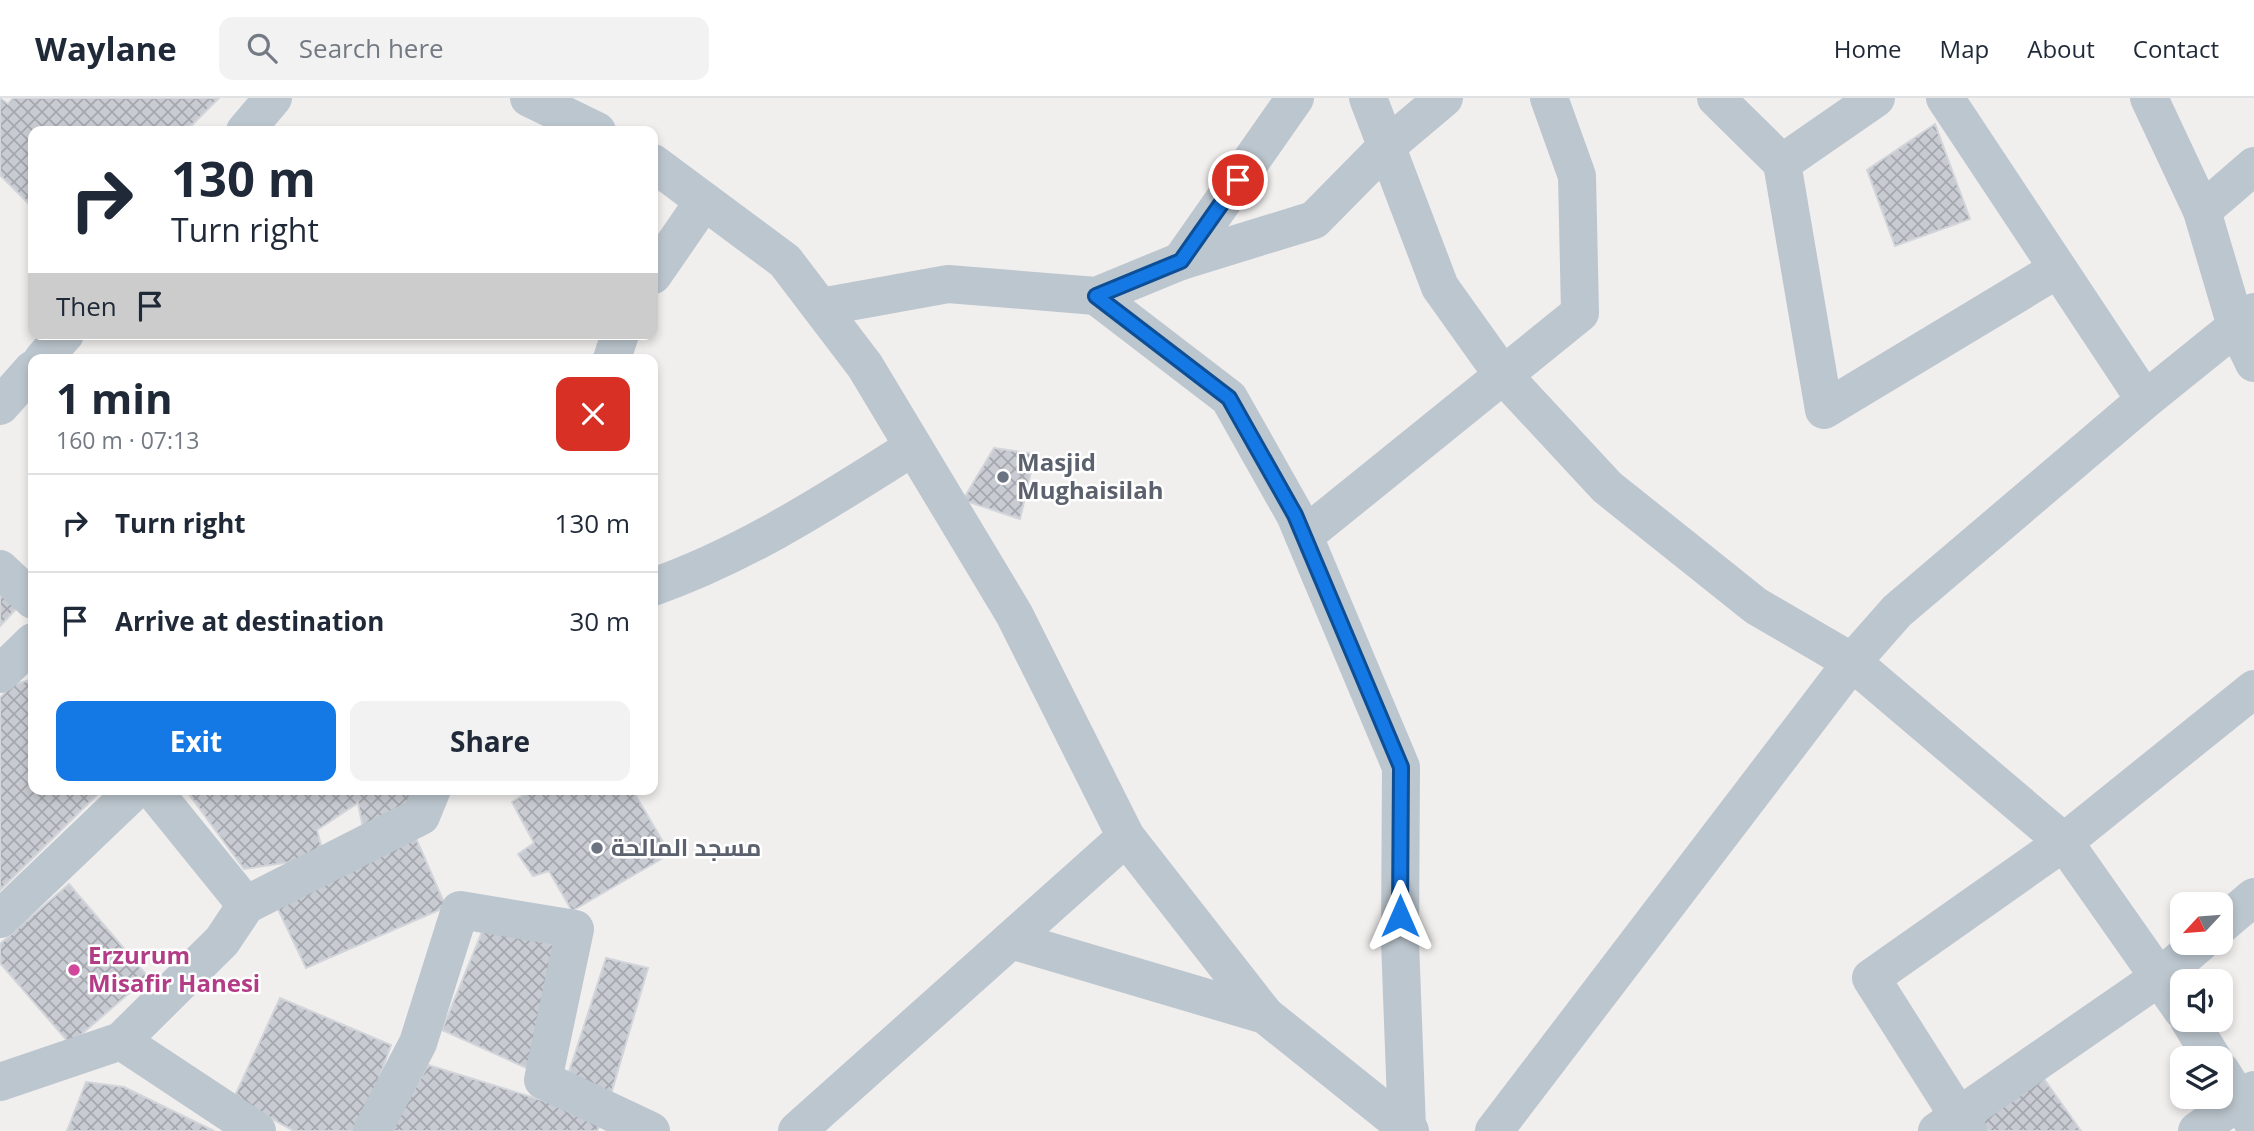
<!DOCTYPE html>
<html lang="en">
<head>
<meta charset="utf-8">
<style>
	body { margin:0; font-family:"Open Sans",Cairo,sans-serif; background:#f2f2f3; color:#1f2937; height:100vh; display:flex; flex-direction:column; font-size:26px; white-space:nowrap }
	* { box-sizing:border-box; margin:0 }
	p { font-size:23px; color:#747a83 }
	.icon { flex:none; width:38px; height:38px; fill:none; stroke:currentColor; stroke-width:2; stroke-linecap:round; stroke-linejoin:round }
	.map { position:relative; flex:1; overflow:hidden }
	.sheet { position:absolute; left:28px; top:256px; width:630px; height:441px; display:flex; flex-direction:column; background:#fff; border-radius:14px; box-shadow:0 4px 10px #0003 }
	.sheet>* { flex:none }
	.banner { position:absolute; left:28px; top:28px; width:630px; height:214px; border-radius:14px; box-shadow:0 4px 10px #0003; background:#fff; color:#1f2937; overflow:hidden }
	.needle { width:46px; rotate:244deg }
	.tools { position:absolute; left:2170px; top:794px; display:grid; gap:14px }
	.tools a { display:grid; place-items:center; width:63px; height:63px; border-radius:14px; background:#fff; box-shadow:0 4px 10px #0003; font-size:35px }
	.pin { position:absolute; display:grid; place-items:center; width:60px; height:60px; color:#fff; margin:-30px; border:4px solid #fff; border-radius:50%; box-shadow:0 2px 7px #0007 }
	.me { position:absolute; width:77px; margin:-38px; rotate:0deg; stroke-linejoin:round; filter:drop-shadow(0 0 5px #0008) }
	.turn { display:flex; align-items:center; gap:24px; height:147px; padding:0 28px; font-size:32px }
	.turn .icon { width:91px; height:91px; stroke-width:2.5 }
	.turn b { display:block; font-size:49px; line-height:60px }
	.then { display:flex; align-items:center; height:66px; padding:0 28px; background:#0003; gap:14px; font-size:26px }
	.round { display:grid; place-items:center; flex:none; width:74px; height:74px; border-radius:14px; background:#f2f2f3 }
	.head { display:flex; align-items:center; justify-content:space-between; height:119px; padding:0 28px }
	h1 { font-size:42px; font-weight:700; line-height:52px }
	.action { display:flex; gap:14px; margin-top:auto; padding:14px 28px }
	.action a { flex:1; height:80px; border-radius:14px; background:#1478e5; color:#fff; font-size:28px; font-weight:700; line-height:80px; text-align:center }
	.action a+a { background:#f2f2f3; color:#1f2937 }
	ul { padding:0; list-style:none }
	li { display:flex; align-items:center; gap:21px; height:98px; padding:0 28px; border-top:2px solid #e0e1e3 }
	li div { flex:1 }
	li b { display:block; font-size:26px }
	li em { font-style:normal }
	header { display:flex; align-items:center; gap:42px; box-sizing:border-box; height:98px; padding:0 35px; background:#fff; border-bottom:2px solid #e0e1e3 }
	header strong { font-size:33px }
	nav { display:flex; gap:38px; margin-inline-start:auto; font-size:24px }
	.search { width:490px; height:63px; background:#f2f2f3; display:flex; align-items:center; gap:18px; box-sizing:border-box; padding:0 24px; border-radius:14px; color:#747a83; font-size:26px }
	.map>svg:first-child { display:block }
	.building { fill:url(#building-cross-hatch); stroke:#d2d5da; stroke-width:2 }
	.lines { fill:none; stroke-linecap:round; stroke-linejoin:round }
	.minor { stroke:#bcc6ce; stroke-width:38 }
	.route-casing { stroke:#0d4e95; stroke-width:18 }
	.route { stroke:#1478e5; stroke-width:12 }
	.worship-dot { fill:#6b7280; stroke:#fff; stroke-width:2.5 }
	.hotel-dot { fill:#d1479c; stroke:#fff; stroke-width:2.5 }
	.labels { text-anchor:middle; stroke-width:5; stroke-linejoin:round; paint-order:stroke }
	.worship-label { font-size:24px; font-weight:bold; fill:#5b616d; stroke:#fff; text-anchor:start }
	.hotel-label { font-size:24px; font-weight:bold; fill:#b23c85; stroke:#fff; text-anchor:start }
</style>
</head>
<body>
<header>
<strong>Waylane</strong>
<div class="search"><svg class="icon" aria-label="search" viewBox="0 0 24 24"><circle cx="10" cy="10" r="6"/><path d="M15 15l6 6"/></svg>Search here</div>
<nav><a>Home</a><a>Map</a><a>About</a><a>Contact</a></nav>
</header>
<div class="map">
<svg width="2254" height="1033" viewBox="0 0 2254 1033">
	<defs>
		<pattern id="building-cross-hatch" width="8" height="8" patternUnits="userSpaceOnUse" patternTransform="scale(1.75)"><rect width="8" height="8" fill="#c8cbd1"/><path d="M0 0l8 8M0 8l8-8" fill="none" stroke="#a4a7ad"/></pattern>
	</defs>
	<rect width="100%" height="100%" fill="#f1eeee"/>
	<g class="building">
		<path d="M0 0 8 6 13 0H219L186 33H33V110L0 77Z"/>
		<path d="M1935 26 1970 121 1895 148 1867 72Z"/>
		<path d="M994 350 1035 356 1020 421 963 402Z"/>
		<path d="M0 496 17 510 0 528Z"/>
		<path d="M33 581V691H103L0 792V600L12 587Z"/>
		<path d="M185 691H415L409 714 363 730 358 705 317 732 324 759 244 771Z"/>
		<path d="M533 691H632L670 756 572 813 549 773 533 778 518 756 534 745 512 704Z"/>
		<path d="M415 738 446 809 306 870 277 809Z"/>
		<path d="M69 786 148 879 70 946 0 865V846Z"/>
		<path d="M484 829 560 848 529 971 442 932Z"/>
		<path d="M606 860 648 870 611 996 568 977Z"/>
		<path d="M280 900 391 947 360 1033H294L234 1000Z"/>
		<path d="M428 967 603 1021 597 1033H391Z"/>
		<path d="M2042 978 2081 1033H1984L1978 1025Z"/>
		<path d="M86 984 124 989 214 1033H67Z"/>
	</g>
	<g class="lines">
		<g class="minor">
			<path d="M529 0 597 33"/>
			<path d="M1368 0 1440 189 1502 276 1607 389 1756 508 1852 564 2064 744 2182 912"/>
			<path d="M1716 0 1782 65"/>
			<path d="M1876 0 1782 65 1824 312 2058 171"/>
			<path d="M1945 0 2145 302"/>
			<path d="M2149 0 2202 113 2236 228 2254 265"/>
			<path d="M245 33 273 0"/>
			<path d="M653 65 785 163 865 268 1014 516 1126 739 1265 917"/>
			<path d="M2202 113 2254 68"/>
			<path d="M1181 163 1314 122 1387 48 1444 0"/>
			<path d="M653 177 704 103"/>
			<path d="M1096 198 1229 300 1295 417 1401 669 1400 843 1407 1031"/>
			<path d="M821 209 948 186 1096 198 1181 163 1295 0"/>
			<path d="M43 261 65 236"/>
			<path d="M612 261 620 236"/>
			<path d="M0 308 33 271"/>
			<path d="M1304 438 1580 215 1577 78 1549 0"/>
			<path d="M0 471 33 502"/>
			<path d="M653 489C747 456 829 402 913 349"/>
			<path d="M0 576 33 544"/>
			<path d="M152 691 246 807"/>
			<path d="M0 821 136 691"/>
			<path d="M2221 827 2254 799"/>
			<path d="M1011 842 1265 917 1410 1033"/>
			<path d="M2189 922 2213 961"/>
			<path d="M121 943 257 1033"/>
			<path d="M2221 973 2254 1026"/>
			<path d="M0 984 121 943 222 843 246 807 421 718 432 691"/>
			<path d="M372 1033 418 945 460 812 575 831 543 982 651 1033"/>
			<path d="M797 1033 1126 739"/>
			<path d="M1494 1033 1852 564 1897 513 2145 302 2254 214"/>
			<path d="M1937 1033 2161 878 2200 845"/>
			<path d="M1968 1033 1871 880 2064 744 2254 591"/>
			<path d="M2197 1033 2254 992"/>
		</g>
	</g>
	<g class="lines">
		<g class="route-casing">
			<path id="route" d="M1238 82 1181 163 1096 198 1229 300 1295 417 1401 669 1400 818"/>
		</g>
		<use href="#route" class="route"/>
	</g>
	<g class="worship-dot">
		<circle cx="1003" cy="379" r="7"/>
		<circle cx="597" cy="750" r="7"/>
	</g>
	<circle class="hotel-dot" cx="74" cy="872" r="7"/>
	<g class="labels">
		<g class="worship-label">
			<text x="1017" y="373">Masjid<tspan x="1017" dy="28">Mughaisilah</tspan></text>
			<text x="611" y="758">مسجد المالحة</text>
		</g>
		<g class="hotel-label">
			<text x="88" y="866">Erzurum<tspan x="88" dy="28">Misafir Hanesi</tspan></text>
		</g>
	</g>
</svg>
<div class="tools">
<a><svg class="needle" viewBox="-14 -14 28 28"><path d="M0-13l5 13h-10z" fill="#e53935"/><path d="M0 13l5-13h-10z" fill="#747a83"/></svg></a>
<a><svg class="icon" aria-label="sound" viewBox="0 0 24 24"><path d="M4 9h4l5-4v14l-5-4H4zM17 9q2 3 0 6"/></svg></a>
<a><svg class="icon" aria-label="layers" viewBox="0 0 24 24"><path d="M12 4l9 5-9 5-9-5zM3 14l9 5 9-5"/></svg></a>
</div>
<div class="pin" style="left:1238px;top:82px;background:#d93025"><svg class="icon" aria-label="arrive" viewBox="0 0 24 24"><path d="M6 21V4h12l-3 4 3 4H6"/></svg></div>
<svg class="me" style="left:1400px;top:818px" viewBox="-20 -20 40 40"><path d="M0-17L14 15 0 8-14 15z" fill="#1478e5" stroke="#fff" stroke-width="4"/></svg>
<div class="banner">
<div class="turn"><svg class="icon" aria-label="right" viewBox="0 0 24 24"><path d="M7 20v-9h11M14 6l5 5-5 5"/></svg><div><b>130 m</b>Turn right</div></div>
<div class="then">Then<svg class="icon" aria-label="arrive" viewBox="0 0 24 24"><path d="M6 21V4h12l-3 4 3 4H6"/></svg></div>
</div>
<section class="sheet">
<div class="head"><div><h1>1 min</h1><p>160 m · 07:13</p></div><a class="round" style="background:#d93025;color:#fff"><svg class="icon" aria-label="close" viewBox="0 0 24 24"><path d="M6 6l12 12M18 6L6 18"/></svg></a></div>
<ul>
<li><svg class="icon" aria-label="right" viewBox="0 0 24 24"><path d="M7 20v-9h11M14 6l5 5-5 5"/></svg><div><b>Turn right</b></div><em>130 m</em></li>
<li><svg class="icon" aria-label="arrive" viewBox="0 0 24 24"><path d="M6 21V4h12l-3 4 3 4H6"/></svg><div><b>Arrive at destination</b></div><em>30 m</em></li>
</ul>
<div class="action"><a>Exit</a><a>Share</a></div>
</section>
</div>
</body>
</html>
